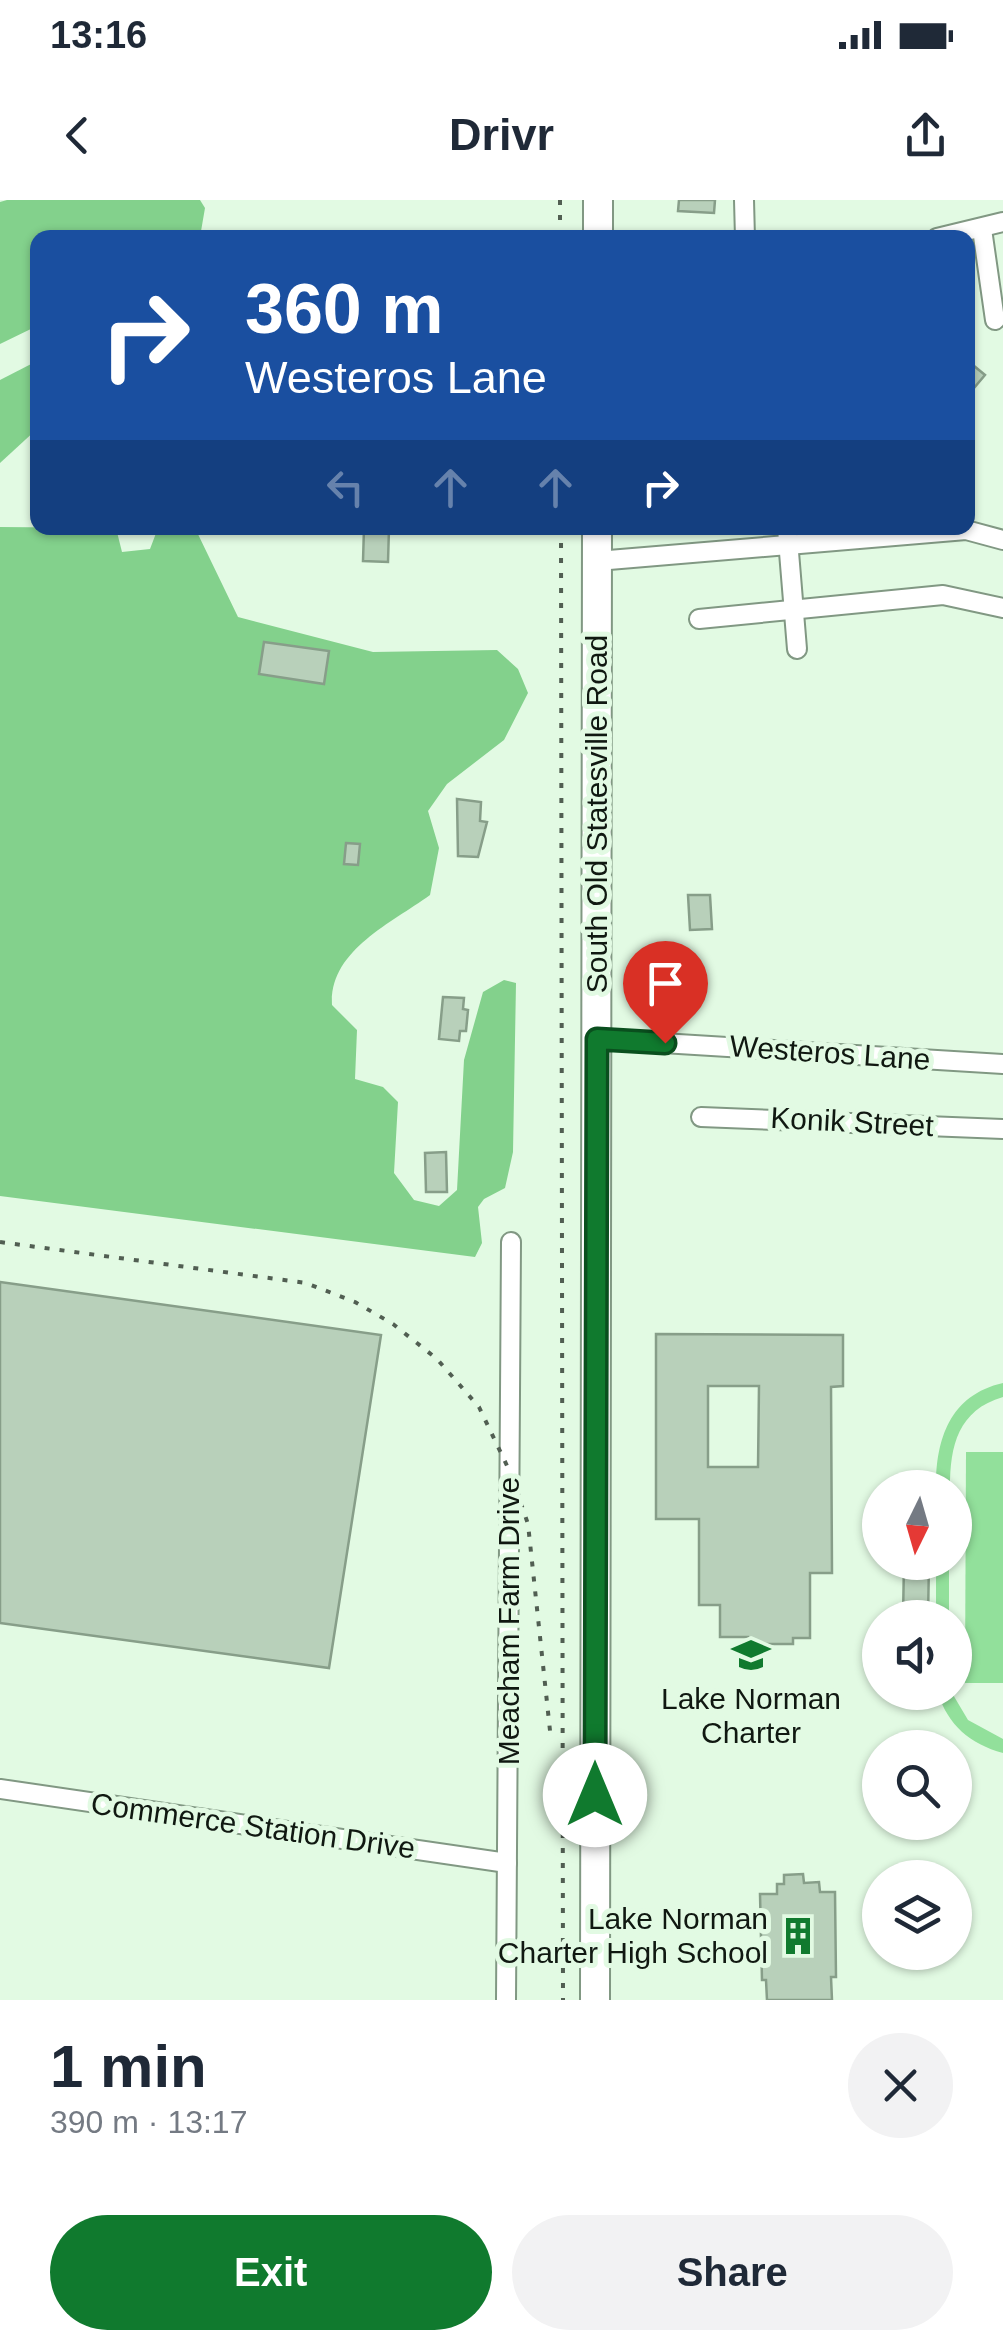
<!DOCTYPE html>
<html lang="en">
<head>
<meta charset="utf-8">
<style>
	body { margin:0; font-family:Arial,sans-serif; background:#f2f2f3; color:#1f2937; height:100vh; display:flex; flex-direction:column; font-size:38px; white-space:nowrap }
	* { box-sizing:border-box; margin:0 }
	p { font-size:32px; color:#747a83 }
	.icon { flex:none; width:55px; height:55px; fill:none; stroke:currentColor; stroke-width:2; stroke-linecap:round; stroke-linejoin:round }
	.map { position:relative; height:1800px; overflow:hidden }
	.panel { display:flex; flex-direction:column; background:#fff; flex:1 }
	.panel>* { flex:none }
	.guide { position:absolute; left:30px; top:30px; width:945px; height:305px; border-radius:20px; box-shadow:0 2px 8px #0004; background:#1a4fa0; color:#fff; overflow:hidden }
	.needle { width:65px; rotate:185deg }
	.buttons { position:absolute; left:862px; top:1270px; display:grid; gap:20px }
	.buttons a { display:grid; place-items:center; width:110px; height:110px; border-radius:50%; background:#fff; box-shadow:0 2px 8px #0004; font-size:50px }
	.pin { position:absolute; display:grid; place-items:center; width:85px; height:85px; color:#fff; margin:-102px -42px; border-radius:50% 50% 50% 0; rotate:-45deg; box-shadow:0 0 10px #0007 }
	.pin .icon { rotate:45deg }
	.me { position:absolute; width:110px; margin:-55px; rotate:0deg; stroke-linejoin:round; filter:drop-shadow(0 0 8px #0008) }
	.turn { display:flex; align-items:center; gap:35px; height:210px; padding:0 50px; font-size:45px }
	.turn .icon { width:130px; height:130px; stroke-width:2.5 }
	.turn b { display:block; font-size:70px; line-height:85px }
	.lanes { display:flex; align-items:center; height:95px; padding:0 50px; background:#0003; justify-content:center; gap:50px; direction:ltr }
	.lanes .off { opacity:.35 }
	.round { display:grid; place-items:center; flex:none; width:105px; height:105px; border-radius:52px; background:#f2f2f3 }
	.headline { display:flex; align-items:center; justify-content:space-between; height:170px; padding:0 50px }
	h1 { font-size:60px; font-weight:600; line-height:75px }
	.button { display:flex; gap:20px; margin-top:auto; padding:20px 50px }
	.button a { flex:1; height:115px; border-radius:60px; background:#107a2e; color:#fff; font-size:40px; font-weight:600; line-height:115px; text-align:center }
	.button a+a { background:#f2f2f3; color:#1f2937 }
	.status { display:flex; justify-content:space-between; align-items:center; height:70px; padding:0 50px; background:#fff; direction:ltr }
	.status svg { height:28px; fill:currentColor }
	header { display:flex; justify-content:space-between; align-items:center; height:130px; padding:0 50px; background:#fff; font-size:45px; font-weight:600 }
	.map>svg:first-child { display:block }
	.green { fill:#92e09b }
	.forest { fill:#83d18c }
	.building { fill:#b8d0ba; stroke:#879e89; stroke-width:2.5; fill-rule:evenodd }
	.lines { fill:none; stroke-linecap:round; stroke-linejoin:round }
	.street-casing { stroke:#819883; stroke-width:22 }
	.primary-casing { stroke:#819883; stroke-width:32 }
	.street { stroke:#fff; stroke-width:18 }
	.primary { stroke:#fff; stroke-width:28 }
	.rail { stroke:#515e52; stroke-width:4; stroke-dasharray:5 10; stroke-linecap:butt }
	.route-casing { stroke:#0a4f1e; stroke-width:25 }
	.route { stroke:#107a2e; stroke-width:18 }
	.labels { text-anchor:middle; stroke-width:10; stroke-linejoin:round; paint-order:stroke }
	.street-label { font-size:30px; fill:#101811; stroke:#e2fae3 }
	.poi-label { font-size:30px; fill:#101811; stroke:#e2fae3 }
</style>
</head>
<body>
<div class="status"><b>13:16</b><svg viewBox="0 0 49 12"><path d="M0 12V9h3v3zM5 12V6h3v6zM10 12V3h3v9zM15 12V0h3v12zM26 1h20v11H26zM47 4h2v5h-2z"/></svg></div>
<header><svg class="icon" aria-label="back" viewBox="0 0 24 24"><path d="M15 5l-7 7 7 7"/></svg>Drivr<svg class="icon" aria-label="share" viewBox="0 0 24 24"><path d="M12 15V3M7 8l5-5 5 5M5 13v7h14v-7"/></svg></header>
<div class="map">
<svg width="1003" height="1800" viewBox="0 0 1003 1800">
	<rect width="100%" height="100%" fill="#e2fae3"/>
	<g class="green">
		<path d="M1003 1183V1197C958 1210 950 1246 950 1287H936C936 1239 950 1195 1003 1183Z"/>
		<path d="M966 1252H1003V1483H965Z"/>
		<rect x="936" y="1363" width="13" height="54"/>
		<path d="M938 1493H952L968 1520 1003 1539V1553C970 1544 948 1525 938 1493Z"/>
	</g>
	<g class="forest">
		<path d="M7 0H200L205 8 200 37 38 38 37 126 0 144V2Z"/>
		<path d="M37 161V229L0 263V180Z"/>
		<path d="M0 327 116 328 122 352 150 349 158 328H195L238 417 373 452 497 450 518 469 528 493 504 540 447 584 428 611 439 648 430 695C390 724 329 751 332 805L357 830 355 879 383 887 398 902 394 973 414 1000 439 1006 457 990 464 860 483 792 504 780 516 783 513 952 505 988 484 999 478 1007 482 1043 475 1057 0 996Z"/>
	</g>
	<g class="building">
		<path d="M679 0H715L714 13 678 11Z"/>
		<path d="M968 161 985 175 968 195Z"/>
		<path d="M364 328H389L388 362 363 361Z"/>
		<path d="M264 442 329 451 324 484 259 474Z"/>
		<path d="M457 599 481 602 480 621 487 622 478 657 458 656Z"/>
		<path d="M346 643 360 644 358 665 344 664Z"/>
		<path d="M688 695H710L712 729 690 730Z"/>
		<path d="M443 797 464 798 463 809 468 810 466 831H460L459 841 439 839Z"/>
		<path d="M446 952 447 992H426L425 953Z"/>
		<path d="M0 1082 381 1135 329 1468 0 1423Z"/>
		<path d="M656 1134 843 1135V1186L831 1187 832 1373H810V1438H793V1444H748V1437H720V1405H699V1319H656ZM708 1186H759L758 1267H708Z"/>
		<path d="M904 1362H929L928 1418H903Z"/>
		<path d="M803 1674 804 1683 819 1682 820 1692H835L836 1777H831L832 1800H767L766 1780H762L760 1694H777V1684H784V1675Z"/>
	</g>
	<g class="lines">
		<g class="street-casing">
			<g id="street">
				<path d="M744 0 745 38"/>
				<path d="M982 29 995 120"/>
				<path d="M937 38 1003 22"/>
				<path d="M787 328 797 449"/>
				<path d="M597 361 966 330 1003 340"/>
				<path d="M699 419 943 395 1003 408"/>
				<path d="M597 839 1003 864"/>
				<path d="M701 917 1003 929"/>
				<path d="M0 1589 507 1663"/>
				<path d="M506 1800 511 1042"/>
			</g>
		</g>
		<g class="primary-casing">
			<g id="primary">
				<path d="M598 38V0"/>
				<path d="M595 1800 597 328"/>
			</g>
		</g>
		<use href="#street" class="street"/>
		<use href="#primary" class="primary"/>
		<g class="rail">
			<path d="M560 0V38"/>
			<path d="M561 328 563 1800"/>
			<path d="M0 1042 306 1083 355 1102 393 1124 437 1159 479 1207 510 1272 528 1324 551 1540"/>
		</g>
	</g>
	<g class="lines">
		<g class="route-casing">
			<path id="route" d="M595 1595 597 839 665 843"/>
		</g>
		<use href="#route" class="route"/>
	</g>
	<defs>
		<g id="school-bare" transform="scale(3)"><path d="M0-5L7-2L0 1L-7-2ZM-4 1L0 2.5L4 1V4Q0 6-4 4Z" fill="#107a2e" stroke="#e2fae3" stroke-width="2.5" paint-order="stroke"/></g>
		<g id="building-bare" transform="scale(3)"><path d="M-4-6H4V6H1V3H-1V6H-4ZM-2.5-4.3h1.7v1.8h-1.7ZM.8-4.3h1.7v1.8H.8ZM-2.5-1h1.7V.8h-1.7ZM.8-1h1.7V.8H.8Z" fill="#107a2e" stroke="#e2fae3" stroke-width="2.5" paint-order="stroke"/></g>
	</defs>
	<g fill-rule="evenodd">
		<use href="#school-bare" x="751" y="1455"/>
		<use href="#building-bare" x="798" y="1736"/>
	</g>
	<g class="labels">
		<g class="street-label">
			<text transform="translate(597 614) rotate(-90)" y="10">South Old Statesville Road</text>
			<text transform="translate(830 853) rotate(4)" y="10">Westeros Lane</text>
			<text transform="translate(852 922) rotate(3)" y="10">Konik Street</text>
			<text transform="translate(509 1421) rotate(-90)" y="10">Meacham Farm Drive</text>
			<text transform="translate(253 1626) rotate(8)" y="10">Commerce Station Drive</text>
		</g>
		<g class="poi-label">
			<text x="751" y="1509">Lake Norman<tspan x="751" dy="34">Charter</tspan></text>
			<text x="768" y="1729" text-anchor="end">Lake Norman<tspan x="768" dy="34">Charter High School</tspan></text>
		</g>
	</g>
</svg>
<div class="buttons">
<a><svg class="needle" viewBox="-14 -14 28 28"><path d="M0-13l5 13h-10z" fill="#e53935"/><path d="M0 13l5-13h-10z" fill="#747a83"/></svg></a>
<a><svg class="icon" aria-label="sound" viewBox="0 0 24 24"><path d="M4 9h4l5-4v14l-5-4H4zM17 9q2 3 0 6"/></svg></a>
<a><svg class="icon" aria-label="search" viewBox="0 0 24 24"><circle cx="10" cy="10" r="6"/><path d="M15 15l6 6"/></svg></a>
<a><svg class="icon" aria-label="layers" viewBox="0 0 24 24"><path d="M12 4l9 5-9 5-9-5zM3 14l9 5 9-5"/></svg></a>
</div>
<div class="pin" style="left:665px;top:843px;background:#d93025"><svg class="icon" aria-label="arrive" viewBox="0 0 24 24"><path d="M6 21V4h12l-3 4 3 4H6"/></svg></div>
<svg class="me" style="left:595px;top:1595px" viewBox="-20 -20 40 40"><circle r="19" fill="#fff"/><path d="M0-13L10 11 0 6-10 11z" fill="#107a2e"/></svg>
<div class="guide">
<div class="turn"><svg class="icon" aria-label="right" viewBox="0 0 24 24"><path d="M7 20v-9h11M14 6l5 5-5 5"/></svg><div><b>360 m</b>Westeros Lane</div></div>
<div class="lanes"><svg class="icon off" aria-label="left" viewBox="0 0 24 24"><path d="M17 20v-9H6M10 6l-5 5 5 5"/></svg><svg class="icon off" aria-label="ahead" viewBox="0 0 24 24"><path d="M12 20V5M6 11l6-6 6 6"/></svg><svg class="icon off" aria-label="ahead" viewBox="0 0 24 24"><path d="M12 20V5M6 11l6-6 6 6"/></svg><svg class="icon" aria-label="right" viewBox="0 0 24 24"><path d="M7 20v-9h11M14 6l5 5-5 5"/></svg></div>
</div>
</div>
<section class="panel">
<div class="headline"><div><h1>1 min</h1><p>390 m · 13:17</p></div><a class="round"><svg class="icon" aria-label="close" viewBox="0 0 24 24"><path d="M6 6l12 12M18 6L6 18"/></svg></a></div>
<div class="button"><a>Exit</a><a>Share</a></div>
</section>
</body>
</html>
